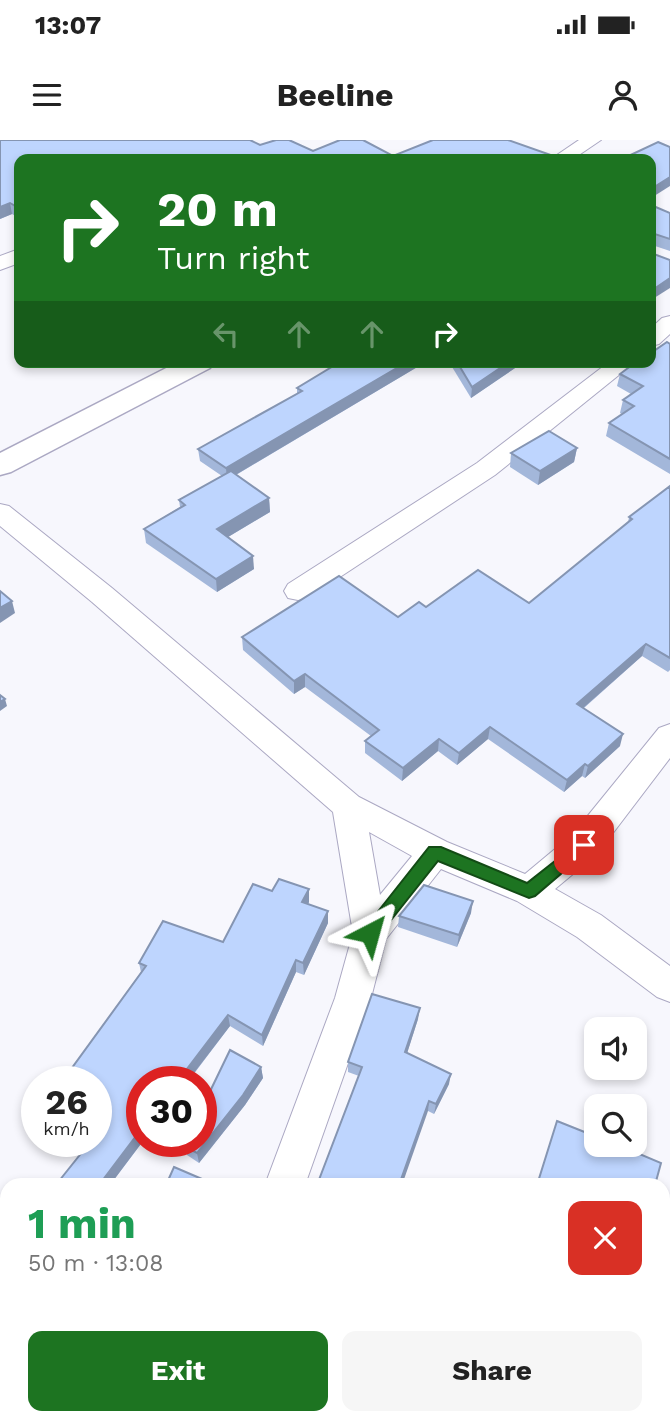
<!DOCTYPE html>
<html lang="en">
<head>
<meta charset="utf-8">
<style>
	body { margin:0; font-family:"Work Sans",sans-serif; background:#f6f6f6; color:#222; height:100vh; display:flex; flex-direction:column; font-size:26px; white-space:nowrap }
	* { box-sizing:border-box; margin:0 }
	p { font-size:23px; color:#767676 }
	.icon { flex:none; width:38px; height:38px; fill:none; stroke:currentColor; stroke-width:2; stroke-linecap:round; stroke-linejoin:round }
	.map { position:relative; flex:1; overflow:hidden }
	.drawer { position:absolute; left:0px; top:1038px; width:670px; height:247px; display:flex; flex-direction:column; background:#fff; border-radius:21px 21px 0 0; box-shadow:0 4px 10px #0003 }
	.drawer>* { flex:none }
	.banner { position:absolute; left:14px; top:14px; width:642px; height:214px; border-radius:14px; box-shadow:0 4px 10px #0003; background:#1d7421; color:#fff; overflow:hidden }
	.fabs { position:absolute; left:584px; top:877px; display:grid; gap:14px }
	.fabs a { display:grid; place-items:center; width:63px; height:63px; border-radius:14px; background:#fff; box-shadow:0 4px 10px #0003; font-size:35px }
	.speed { position:absolute; left:21px; top:926px; display:flex; gap:14px; font-size:35px; font-weight:700; text-align:center }
	.speed>* { display:grid; place-content:center; width:91px; height:91px; border-radius:50%; background:#fff; box-shadow:0 4px 10px #0003; line-height:1 }
	.speed small { font-size:18px; font-weight:400 }
	.speed .limit { border:10px solid #d22; background:#fff; color:#111 }
	.pin { position:absolute; display:grid; place-items:center; width:60px; height:60px; color:#fff; margin:-30px; border-radius:14px; box-shadow:0 4px 10px #0006 }
	.me { position:absolute; width:77px; margin:-38px; rotate:39deg; stroke-linejoin:round; filter:drop-shadow(0 0 5px #0008) }
	.turn { display:flex; align-items:center; gap:24px; height:147px; padding:0 28px; font-size:32px }
	.turn .icon { width:91px; height:91px; stroke-width:2.5 }
	.turn b { display:block; font-size:49px; line-height:60px }
	.lanes { display:flex; align-items:center; height:66px; padding:0 28px; background:#0003; justify-content:center; gap:35px; direction:ltr }
	.lanes .off { opacity:.35 }
	.round { display:grid; place-items:center; flex:none; width:74px; height:74px; border-radius:14px; background:#f6f6f6 }
	.summary { display:flex; align-items:center; justify-content:space-between; height:119px; padding:0 28px }
	h1 { font-size:42px; font-weight:700; line-height:52px; color:#1e9e55 }
	.primary-button { display:flex; gap:14px; margin-top:auto; padding:14px 28px }
	.primary-button a { flex:1; height:80px; border-radius:14px; background:#1d7421; color:#fff; font-size:28px; font-weight:700; line-height:80px; text-align:center }
	.primary-button a+a { background:#f6f6f6; color:#222 }
	.status { display:flex; justify-content:space-between; align-items:center; height:49px; padding:0 35px; background:#fff; direction:ltr }
	.status svg { height:19px; fill:currentColor }
	header { display:flex; justify-content:space-between; align-items:center; height:91px; padding:0 28px; background:#fff; font-size:32px; font-weight:700 }
	.map>svg:first-child { display:block }
	.lines { fill:none; stroke-linecap:round; stroke-linejoin:round }
	.minor-casing { stroke:#aba8c3; stroke-width:2 }
	.tertiary-casing { stroke:#aba8c3; stroke-width:3 }
	.minor { fill:#fff; fill-rule:evenodd }
	.tertiary { fill:#fff; fill-rule:evenodd }
	.wall { fill:#a3b7da }
	.shaded-wall { fill:#8595b2 }
	.building { fill:#bed5fe; stroke:#8595b2; stroke-width:2 }
	.route { fill:#1d7421; stroke:#134b15; stroke-width:2 }
</style>
</head>
<body>
<div class="status"><b>13:07</b><svg viewBox="0 0 49 12"><path d="M0 12V9h3v3zM5 12V6h3v6zM10 12V3h3v9zM15 12V0h3v12zM26 1h20v11H26zM47 4h2v5h-2z"/></svg></div>
<header><svg class="icon" aria-label="menu" viewBox="0 0 24 24"><path d="M4 6h16M4 12h16M4 18h16"/></svg>Beeline<svg class="icon" aria-label="person" viewBox="0 0 24 24"><circle cx="12" cy="8" r="4"/><path d="M4 21q1-7 8-7t8 7"/></svg></header>
<div class="map">
<svg width="670" height="1283" viewBox="0 0 670 1283">
	<rect width="100%" height="100%" fill="#f7f7fd"/>
	<g class="lines">
		<g class="minor-casing">
			<g id="minor">
				<path d="M579 0H601L573 19H551Z"/>
				<path d="M19 109V123L0 130V116Z"/>
				<path d="M670 176V194L659 204 651 206V188L662 178Z"/>
				<path d="M609 222H635L495 335 308 458 298 460 288 458 284 451 288 444 477 323Z"/>
				<path d="M0 364 9 366 112 448 359 657 447 702 525 734 573 694 659 588 670 584V618L597 714 555 749 601 775 670 826V862L657 857 577 797 517 761 441 729 386 799 371 858 305 1045H265L335 858 353 793 333 672 92 462 0 386ZM369 692 412 716 380 755Z"/>
				<path d="M164 1278H209L207 1283H162Z"/>
			</g>
		</g>
		<g class="tertiary-casing">
			<path id="tertiary" d="M178 222H214L210 228 11 332 0 335V313Z"/>
		</g>
		<use href="#minor" class="minor"/>
		<use href="#tertiary" class="tertiary"/>
	</g>
	<g class="wall">
		<path d="M0 0 260 5 313 11 393 16 562 19H19V78L12 74 0 79Z"/>
		<path d="M651 65 670 73V111L652 105Z"/>
		<path d="M670 204V334L606 296 609 283 622 274 620 273 623 260 631 254 617 246 620 234Z"/>
		<path d="M323 222H430L422 227 419 226 236 335 269 358 270 372 228 397 254 429 217 452 146 403 144 389 180 367 179 360 222 336 200 321 198 309 297 254V248L331 228Z"/>
		<path d="M449 222H524L471 258Z"/>
		<path d="M577 308 574 322 538 345 510 327 511 313Z"/>
		<path d="M670 346V530L668 532 642 516 584 568 620 606 585 638 582 636 564 652 488 599 457 625 438 611 402 641 365 613V601L371 596 305 547 294 554 243 510 242 497 398 477 426 467 529 463 628 383 629 377Z"/>
		<path d="M309 749V762L308 764 328 783 304 835 296 832 263 906 230 886 110 1045H61L59 1041 88 1004 84 1001H96V942H73L69 932 141 832 139 823 223 802 272 751Z"/>
		<path d="M471 773 457 807 398 787 399 776Z"/>
		<path d="M418 879 407 913 449 944 434 974 359 936 348 932V922Z"/>
		<path d="M261 927 263 938 245 965 199 1023 187 1015 184 1006Z"/>
	</g>
	<g class="shaded-wall">
		<path d="M670 37V46L651 58V49Z"/>
		<path d="M10 63 12 74 0 79V67Z"/>
		<path d="M670 138V148L651 160V151Z"/>
		<path d="M407 222H419V226L227 340 226 328Z"/>
		<path d="M422 222H430L422 227Z"/>
		<path d="M509 222H524L471 258 472 247Z"/>
		<path d="M577 308 574 322 538 345 540 331Z"/>
		<path d="M269 358 270 372 218 403 217 389Z"/>
		<path d="M253 416 254 429 217 452 216 439Z"/>
		<path d="M12 461 15 473 0 483V468Z"/>
		<path d="M646 504 642 516 574 576 577 564Z"/>
		<path d="M305 534V547L294 554V541Z"/>
		<path d="M5 559 7 566 0 571V562Z"/>
		<path d="M490 587 488 599 457 625 459 613Z"/>
		<path d="M623 594 620 606 585 638 588 626Z"/>
		<path d="M439 599 438 611 402 641 403 628Z"/>
		<path d="M585 624 582 636 564 652 567 640Z"/>
		<path d="M309 749V762L303 774 302 762Z"/>
		<path d="M473 761 471 773 457 807 459 795Z"/>
		<path d="M328 771V783L304 835 303 823Z"/>
		<path d="M296 820V832L263 906 262 895Z"/>
		<path d="M420 868 418 879 404 923 405 912Z"/>
		<path d="M228 875 230 886 187 942H177Z"/>
		<path d="M261 927 263 938 245 965 199 1023 197 1013Z"/>
		<path d="M451 934 449 944 434 974 436 964Z"/>
		<path d="M429 961 428 971 402 1045H399Z"/>
		<path d="M142 988 143 1001 110 1045H99Z"/>
		<path d="M125 1278H132L129 1283H122Z"/>
	</g>
	<g class="building">
		<path d="M0 0H250L260 5 276 0H289L313 11 340 0H363L393 16 433 0H508L562 19H148L143 17 137 19H19V68L10 63 0 67Z"/>
		<path d="M658 2 670 7V37L651 49V19H622Z"/>
		<path d="M651 65 670 73V99L652 93 651 113 670 120V138L651 151Z"/>
		<path d="M667 202 670 204V319L609 283 634 266 623 260 643 246 620 234 636 222H651V213Z"/>
		<path d="M340 222H407L226 328 198 309 302 251 297 248Z"/>
		<path d="M457 222H509L472 247Z"/>
		<path d="M549 291 577 308 540 331 511 313Z"/>
		<path d="M231 331 269 358 217 389 253 416 216 439 144 389 185 365 179 360Z"/>
		<path d="M670 346V518L646 504 577 564 623 594 588 626 585 624 567 640 490 587 459 613 439 599 403 628 365 601 379 590 305 534 294 541 242 497 339 436 398 477 419 462 426 467 478 430 529 463 632 379 629 377Z"/>
		<path d="M0 451 12 461 0 468Z"/>
		<path d="M0 555 5 559 0 562Z"/>
		<path d="M279 739 309 749 302 762 328 771 303 823 296 820 262 895 228 875 177 942H142V988L99 1045H64L59 1041 91 1001H96V942H87L69 932 146 826 139 823 163 781 223 802 253 744 272 751Z"/>
		<path d="M424 745 473 761 459 795 399 776Z"/>
		<path d="M372 854 420 868 405 912 451 934 436 964 429 961 399 1045H317L362 927 348 922Z"/>
		<path d="M230 910 261 927 243 955 197 1013 184 1006 187 1001H201V970Z"/>
		<path d="M557 981 597 997V1004H616L661 1023 655 1045H537Z"/>
		<path d="M174 1027 216 1045H166Z"/>
		<path d="M40 1278H125L122 1283H36Z"/>
	</g>
	<path class="route" d="M584 698 590 700 593 705 590 709 535 756 529 758 438 721 376 799 370 801 364 799 361 793 429 707H441L527 743Z"/>
</svg>
<div class="fabs">
<a><svg class="icon" aria-label="sound" viewBox="0 0 24 24"><path d="M4 9h4l5-4v14l-5-4H4zM17 9q2 3 0 6"/></svg></a>
<a><svg class="icon" aria-label="search" viewBox="0 0 24 24"><circle cx="10" cy="10" r="6"/><path d="M15 15l6 6"/></svg></a>
</div>
<div class="speed"><div>26<small>km/h</small></div><div class="limit">30</div></div>
<div class="pin" style="left:584px;top:705px;background:#d93025"><svg class="icon" aria-label="arrive" viewBox="0 0 24 24"><path d="M6 21V4h12l-3 4 3 4H6"/></svg></div>
<svg class="me" style="left:370px;top:793px" viewBox="-20 -20 40 40"><path d="M0-17L14 15 0 8-14 15z" fill="#1d7421" stroke="#fff" stroke-width="4"/></svg>
<div class="banner">
<div class="turn"><svg class="icon" aria-label="right" viewBox="0 0 24 24"><path d="M7 20v-9h11M14 6l5 5-5 5"/></svg><div><b>20 m</b>Turn right</div></div>
<div class="lanes"><svg class="icon off" aria-label="left" viewBox="0 0 24 24"><path d="M17 20v-9H6M10 6l-5 5 5 5"/></svg><svg class="icon off" aria-label="ahead" viewBox="0 0 24 24"><path d="M12 20V5M6 11l6-6 6 6"/></svg><svg class="icon off" aria-label="ahead" viewBox="0 0 24 24"><path d="M12 20V5M6 11l6-6 6 6"/></svg><svg class="icon" aria-label="right" viewBox="0 0 24 24"><path d="M7 20v-9h11M14 6l5 5-5 5"/></svg></div>
</div>
<section class="drawer">
<div class="summary"><div><h1>1 min</h1><p>50 m · 13:08</p></div><a class="round" style="background:#d93025;color:#fff"><svg class="icon" aria-label="close" viewBox="0 0 24 24"><path d="M6 6l12 12M18 6L6 18"/></svg></a></div>
<div class="primary-button"><a>Exit</a><a>Share</a></div>
</section>
</div>
</body>
</html>
